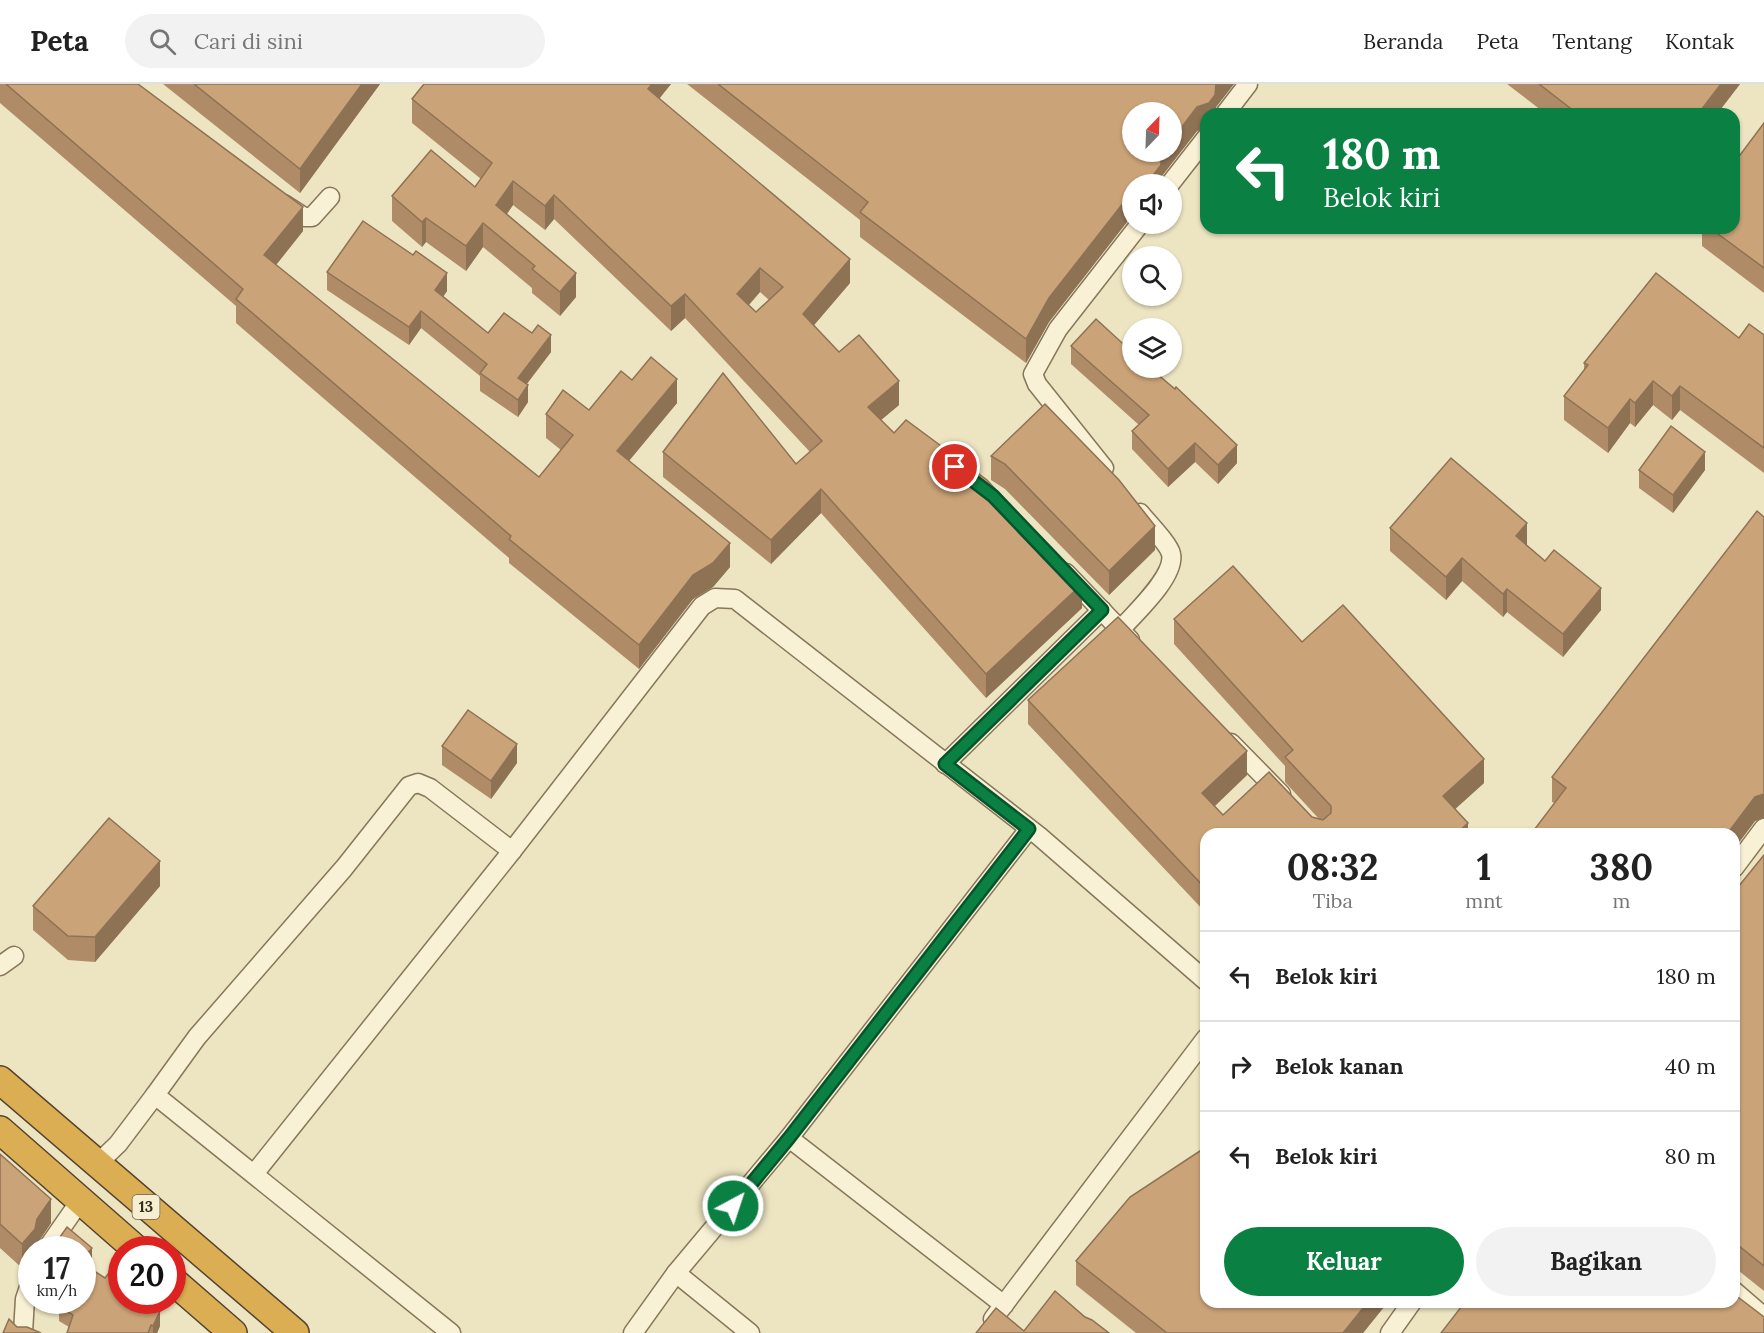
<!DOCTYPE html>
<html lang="id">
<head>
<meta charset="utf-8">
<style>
	body { margin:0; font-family:Lora,serif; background:#f2f2f2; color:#222; height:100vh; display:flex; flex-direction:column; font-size:22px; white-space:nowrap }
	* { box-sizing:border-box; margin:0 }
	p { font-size:20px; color:#767676 }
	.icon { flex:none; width:33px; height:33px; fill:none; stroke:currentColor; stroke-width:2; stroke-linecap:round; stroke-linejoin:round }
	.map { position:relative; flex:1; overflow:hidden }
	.details { position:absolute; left:1200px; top:744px; width:540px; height:480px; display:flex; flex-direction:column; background:#fff; border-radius:18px; box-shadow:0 2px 4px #0004 }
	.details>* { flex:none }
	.banner { position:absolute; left:1200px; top:24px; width:540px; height:126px; border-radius:18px; box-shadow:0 2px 4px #0004; background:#0b8043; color:#fff; overflow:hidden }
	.needle { width:39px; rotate:23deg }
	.fabs { position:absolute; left:1122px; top:18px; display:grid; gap:12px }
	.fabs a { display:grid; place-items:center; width:60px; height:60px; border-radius:50%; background:#fff; box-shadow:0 2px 4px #0004; font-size:30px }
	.speed { position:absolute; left:18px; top:1152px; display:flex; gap:12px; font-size:30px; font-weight:700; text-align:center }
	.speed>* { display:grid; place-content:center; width:78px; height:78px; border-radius:50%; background:#fff; box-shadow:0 2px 4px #0004; line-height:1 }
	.speed small { font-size:15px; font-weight:400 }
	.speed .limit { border:9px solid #d22; background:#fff; color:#111 }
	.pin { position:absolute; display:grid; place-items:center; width:51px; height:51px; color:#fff; margin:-26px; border:3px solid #fff; border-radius:50%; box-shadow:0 2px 6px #0007 }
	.me { position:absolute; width:66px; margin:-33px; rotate:40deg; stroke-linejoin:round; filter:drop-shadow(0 0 4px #0008) }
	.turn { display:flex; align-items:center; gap:21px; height:126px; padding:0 24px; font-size:27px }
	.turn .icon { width:78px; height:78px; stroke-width:2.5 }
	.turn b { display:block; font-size:42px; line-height:51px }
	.eta { display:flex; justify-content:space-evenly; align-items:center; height:102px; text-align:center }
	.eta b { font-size:36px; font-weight:700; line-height:42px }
	.cta { display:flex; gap:12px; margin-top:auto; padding:12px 24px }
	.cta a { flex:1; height:69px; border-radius:36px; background:#0b8043; color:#fff; font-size:24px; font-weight:700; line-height:69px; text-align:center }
	.cta a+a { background:#f2f2f2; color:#222 }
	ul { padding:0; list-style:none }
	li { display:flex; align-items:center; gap:18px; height:90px; padding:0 24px; border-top:2px solid #e0e0e0 }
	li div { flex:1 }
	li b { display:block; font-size:22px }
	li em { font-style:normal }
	header { display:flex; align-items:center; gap:36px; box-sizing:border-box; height:84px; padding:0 30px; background:#fff; border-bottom:2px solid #e0e0e0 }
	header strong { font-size:28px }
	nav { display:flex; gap:33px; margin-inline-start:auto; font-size:21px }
	.search { width:420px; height:54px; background:#f2f2f2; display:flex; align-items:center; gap:15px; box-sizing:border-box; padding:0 21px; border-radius:33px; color:#767676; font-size:22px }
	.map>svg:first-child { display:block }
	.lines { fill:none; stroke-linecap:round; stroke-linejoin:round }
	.minor-casing { stroke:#877659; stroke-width:21 }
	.highway-casing { stroke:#54442e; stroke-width:30 }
	.minor { stroke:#f8f1d5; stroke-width:18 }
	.highway { stroke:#dcae53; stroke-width:27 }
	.wall { fill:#af8c67; fill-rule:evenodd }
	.shaded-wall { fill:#8e7254 }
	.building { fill:#cba378; stroke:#8e7254; stroke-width:1.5; fill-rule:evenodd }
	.route-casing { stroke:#07532c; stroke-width:15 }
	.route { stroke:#0b8043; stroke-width:10 }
	.labels { text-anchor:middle; stroke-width:4.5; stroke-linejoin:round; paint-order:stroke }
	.shield { fill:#f5eed1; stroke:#6f6653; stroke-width:1.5 }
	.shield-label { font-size:15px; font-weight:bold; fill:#362c1d }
</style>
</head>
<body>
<header>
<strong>Peta</strong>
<div class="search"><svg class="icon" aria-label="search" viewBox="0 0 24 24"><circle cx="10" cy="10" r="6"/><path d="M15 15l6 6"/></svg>Cari di sini</div>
<nav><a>Beranda</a><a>Peta</a><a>Tentang</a><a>Kontak</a></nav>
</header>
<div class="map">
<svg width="1764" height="1249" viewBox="0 0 1764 1249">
	<rect width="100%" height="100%" fill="#ede5c2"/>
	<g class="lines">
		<g class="minor-casing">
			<g id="minor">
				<path d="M1225 30 1248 0"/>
				<path d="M1170 100 1206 54"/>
				<path d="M284 120 304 133H312L330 113"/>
				<path d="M1104 384 1037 300 1033 290 1058 245 1140 140"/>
				<path d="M1066 489 1130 556"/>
				<path d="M1120 546C1134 530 1176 492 1171 470 1169 460 1147 438 1140 429"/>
				<path d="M1231 659 1281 710"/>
				<path d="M945 680 1102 526"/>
				<path d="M1734 784 1764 744"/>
				<path d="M0 882 14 872"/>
				<path d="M789 1054 1004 1221"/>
				<path d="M96 1081 118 1060 155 1011"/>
				<path d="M254 1090 512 767 702 522 715 514 735 515 1039 752 1206 897"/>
				<path d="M46 1166 80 1117"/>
				<path d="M676 1189 750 1249"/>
				<path d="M1734 1207 1764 1233"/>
				<path d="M993 1235 1206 954"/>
				<path d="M23 1248 25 1215 32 1194"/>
				<path d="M451 1249 155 1011 197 953 344 784 409 702 418 699 430 704 512 767"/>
				<path d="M633 1249 676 1189 789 1054 1029 745"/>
				<path d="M1390 1249 1412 1218"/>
			</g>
		</g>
		<g class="highway-casing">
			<g id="highway">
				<path d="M0 996 295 1249"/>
				<path d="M0 1046 137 1166"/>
				<path d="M172 1196 233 1249"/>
			</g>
		</g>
		<use href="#minor" class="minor"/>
		<use href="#highway" class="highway"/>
	</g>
	<g class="wall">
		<path d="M0 0H138L303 147 276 181 539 393 561 366 546 354V330L589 326 632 296 677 319 629 377 730 483 713 503 693 515 639 585 509 479V474L236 239V222L0 19Z"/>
		<path d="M163 0H380L300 109Z"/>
		<path d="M424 0H671L659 14 850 199 814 241 839 268 899 321 881 336 1082 524 986 614 821 429 771 480 663 393V368L796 380 810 368 685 234 671 247 554 135 545 146 513 121 507 130 576 213 560 232 532 209V204L483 163 466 187 426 158 422 163 392 137V112L475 103 481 95 412 39V15ZM760 208 769 216 756 228 749 221Z"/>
		<path d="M687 0H1234L1216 23V30H1206V44L1197 47 1049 238 1026 279 860 153V136Z"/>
		<path d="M1507 0H1740L1717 30H1546Z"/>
		<path d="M1764 39V209L1702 162V144H1734Z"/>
		<path d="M327 188 447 207 443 213 488 249 551 268 527 300 528 318 518 333 480 307V292L421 244 409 261 327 206Z"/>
		<path d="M1764 251V389L1680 326 1672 336 1653 321 1635 343 1630 339 1608 369 1564 336V312L1584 286V279Z"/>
		<path d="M1071 262 1175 305 1237 379 1218 400 1195 378 1168 403 1132 365V347L1139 341 1071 280Z"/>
		<path d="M991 372 1155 466 1109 511 1005 405 991 396Z"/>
		<path d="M1639 386H1705L1673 429 1639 404Z"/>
		<path d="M1764 433V734L1755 737 1734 765V750L1555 719 1552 718V693Z"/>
		<path d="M1390 444 1527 461 1601 526 1563 573 1507 528 1503 533 1462 497 1446 516 1390 467Z"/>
		<path d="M1174 535 1302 558 1484 699 1455 725 1468 750H1206V829L1028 640V616L1247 691 1215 722 1223 731 1312 733 1320 736 1285 698V682L1174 560Z"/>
		<path d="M442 662 517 679 491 715 442 681Z"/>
		<path d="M1764 771V1207L1734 1183V808Z"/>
		<path d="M160 802 95 878 68 876 33 846V822Z"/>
		<path d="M0 1070 51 1139 37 1160 22 1184 0 1164Z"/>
		<path d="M67 1143 92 1164V1177L87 1182 105 1194 122 1172V1216H137L160 1227V1242L157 1249H67L69 1243 59 1237V1222L63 1216H82V1166H55V1160Z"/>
		<path d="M1076 1177 1206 1218H1388L1363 1249H1136L1076 1201Z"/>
	</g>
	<g class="shaded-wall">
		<path d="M362 0H380L300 109V85Z"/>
		<path d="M652 0H671L648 29V5Z"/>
		<path d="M1216 0H1234L1216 23V30H1206V44L1197 47 1161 93V100H1146L1161 69 1162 68H1172V56Z"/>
		<path d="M1721 0H1740L1717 30H1698Z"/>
		<path d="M513 97V121L496 145V121Z"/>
		<path d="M1132 108V133H1131L1049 238 1026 279V255L1049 214 1131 109Z"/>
		<path d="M554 111V135L545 146V122Z"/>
		<path d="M303 123V147L264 196V171Z"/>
		<path d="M426 134V158L422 163V138Z"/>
		<path d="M483 139V163L466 187V162Z"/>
		<path d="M850 175V199L803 254V230Z"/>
		<path d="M760 184V208L737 234V210Z"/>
		<path d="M447 189V207L435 224V206Z"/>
		<path d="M576 189V213L560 232V208Z"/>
		<path d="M685 210V234L671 247V222Z"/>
		<path d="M421 227V244L409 261V243Z"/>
		<path d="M551 251V268L518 311V294Z"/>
		<path d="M677 295V319L617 391V367Z"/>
		<path d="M899 297V321L868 347V323Z"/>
		<path d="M1653 297V321L1635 343V319Z"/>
		<path d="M528 301V318L518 333V316Z"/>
		<path d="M1680 302V326L1672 336V312Z"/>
		<path d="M1630 315V339L1608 369V344Z"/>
		<path d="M1195 359V378L1168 403V385Z"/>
		<path d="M1237 361V379L1218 400V381Z"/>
		<path d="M1705 368V386L1673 429V411Z"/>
		<path d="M821 405V429L771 480V456Z"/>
		<path d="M1527 439V462L1516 452Z"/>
		<path d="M1155 442V466L1109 511V487Z"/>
		<path d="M730 459V483L713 503 693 515 639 585V561L693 491Z"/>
		<path d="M1462 474V497L1446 516V493Z"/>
		<path d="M1082 500V524L986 614V590Z"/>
		<path d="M1601 504V526L1563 573V550Z"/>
		<path d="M1507 505V528L1503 533V510Z"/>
		<path d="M517 660V679L491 715V697Z"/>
		<path d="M1247 667V691L1202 734V709Z"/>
		<path d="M1484 675V699L1443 736V712Z"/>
		<path d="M1764 710V734L1755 737 1734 765V750H1727L1755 713Z"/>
		<path d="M1468 739V750H1456Z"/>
		<path d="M160 777V802L95 878V853Z"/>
		<path d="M51 1115V1139L37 1160 36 1166H32V1174L22 1184V1160L37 1135Z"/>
		<path d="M92 1164V1177L82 1188V1175Z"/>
		<path d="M1368 1218H1388L1363 1249H1343Z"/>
		<path d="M160 1227V1242L157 1249H153V1242Z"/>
	</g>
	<g class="building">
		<path d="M6 0H138L303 123 264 171 539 393 573 351 546 330 563 306 589 326 621 287 632 296 651 273 677 295 617 367 730 459 713 479 693 491 639 561 509 455 511 452 236 215 243 205Z"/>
		<path d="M194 0H362L300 85Z"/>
		<path d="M424 0H652L648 5 850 175 803 230 839 268 859 251 899 297 868 323 894 349 906 336 987 396 1082 500 986 590 821 405 771 456 663 368 723 289 796 380 822 357 685 210 671 222 554 111 545 122 513 97 496 121 576 189 560 208 532 185 535 182 483 139 466 162 426 134 422 138 392 112 431 66 475 103 492 79 412 15ZM760 184 783 203 756 228 737 210Z"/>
		<path d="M718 0H1216L1215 11 1209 19 1197 23 1172 56V28H1132V68H1162L1161 69V81L1146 100H1132V108L1131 109 1049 214 1026 255 860 128 868 118Z"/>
		<path d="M1539 0H1721L1698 30H1578Z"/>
		<path d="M1764 39V184L1710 144H1734V79Z"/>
		<path d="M363 137 413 171 416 167 447 189 435 206 488 249 504 229 532 249 538 241 551 251 518 294 528 301 518 316 480 289 487 280 421 227 409 243 327 188Z"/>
		<path d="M1656 189 1739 254 1749 240 1764 251V364L1680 302 1672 312 1653 297 1635 319 1630 315 1608 344 1564 312 1588 281 1584 279Z"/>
		<path d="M1096 235 1132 268V284H1150L1175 305 1176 303 1237 361 1218 381 1195 359 1168 385 1132 347 1149 331 1071 262Z"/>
		<path d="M1045 320 1119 396 1155 442 1109 487 1005 380 991 372Z"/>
		<path d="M1671 342 1705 368 1673 411 1639 386Z"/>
		<path d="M1451 374 1527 439 1516 452 1545 477 1554 466 1601 504 1563 550 1507 505 1503 510 1462 474 1446 493 1390 444Z"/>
		<path d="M1757 427 1764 433V710L1755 713 1727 750H1531L1566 704 1552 693Z"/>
		<path d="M1233 482 1302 558 1343 521 1484 675 1443 712 1468 739 1456 750H1206V805L1028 616 1118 533 1247 667 1202 709 1223 731 1269 688 1312 733 1323 736 1331 729V722L1285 673 1293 666 1174 535Z"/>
		<path d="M468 626 517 660 491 697 442 662Z"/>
		<path d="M109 734 160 777 95 853 68 852 33 822Z"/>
		<path d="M1764 771V1182L1734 1158V808Z"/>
		<path d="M1206 1063V1218H1368L1343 1249H1167L1076 1177 1130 1113Z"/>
		<path d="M0 1070 51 1115 37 1135 35 1145 22 1160 0 1140Z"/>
		<path d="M67 1143 92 1164 82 1175V1166H61L55 1160Z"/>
		<path d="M122 1172V1216H137L160 1227 153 1242 151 1241 148 1249H67L73 1231 59 1222 63 1216H82V1184L85 1181 105 1194Z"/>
		<path d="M1055 1207 1085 1233 1092 1236 1109 1249H976L996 1224 1024 1247Z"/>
		<path d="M1734 1210 1764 1233V1249H1441L1465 1218H1734Z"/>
		<path d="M9 1235 17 1243H27L41 1249H3Z"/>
	</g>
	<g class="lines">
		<g class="route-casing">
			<path id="route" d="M733 1122 789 1054 1029 745 945 680 1102 526 993 412 955 383"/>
		</g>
		<use href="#route" class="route"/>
	</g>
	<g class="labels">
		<rect class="shield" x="132.5" y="1111" width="27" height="24" rx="4.5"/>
		<g class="shield-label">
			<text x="146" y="1128">13</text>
		</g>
	</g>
</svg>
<div class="fabs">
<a><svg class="needle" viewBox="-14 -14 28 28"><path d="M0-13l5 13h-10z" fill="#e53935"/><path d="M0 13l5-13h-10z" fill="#767676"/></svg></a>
<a><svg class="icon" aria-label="sound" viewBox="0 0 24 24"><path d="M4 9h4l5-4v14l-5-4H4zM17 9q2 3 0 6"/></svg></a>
<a><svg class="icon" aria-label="search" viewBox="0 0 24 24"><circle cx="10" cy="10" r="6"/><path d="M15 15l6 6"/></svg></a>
<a><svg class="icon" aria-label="layers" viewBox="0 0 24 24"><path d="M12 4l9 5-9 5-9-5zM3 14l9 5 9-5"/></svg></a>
</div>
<div class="speed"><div>17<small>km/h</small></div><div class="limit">20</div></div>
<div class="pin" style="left:955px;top:383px;background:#d93025"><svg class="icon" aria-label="arrive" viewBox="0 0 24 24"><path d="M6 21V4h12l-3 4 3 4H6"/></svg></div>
<svg class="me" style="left:733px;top:1122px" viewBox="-20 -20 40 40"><circle r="17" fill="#0b8043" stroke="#fff" stroke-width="3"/><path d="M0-11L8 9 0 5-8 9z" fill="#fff"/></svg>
<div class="banner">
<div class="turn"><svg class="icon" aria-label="left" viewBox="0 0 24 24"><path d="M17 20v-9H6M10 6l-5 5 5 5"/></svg><div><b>180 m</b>Belok kiri</div></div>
</div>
<section class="details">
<div class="eta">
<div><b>08:32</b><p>Tiba</p></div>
<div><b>1</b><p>mnt</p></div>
<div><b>380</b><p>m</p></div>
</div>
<ul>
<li><svg class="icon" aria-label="left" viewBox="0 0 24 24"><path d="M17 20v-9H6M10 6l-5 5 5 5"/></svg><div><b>Belok kiri</b></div><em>180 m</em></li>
<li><svg class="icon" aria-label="right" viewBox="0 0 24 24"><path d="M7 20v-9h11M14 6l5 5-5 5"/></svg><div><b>Belok kanan</b></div><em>40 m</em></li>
<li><svg class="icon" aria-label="left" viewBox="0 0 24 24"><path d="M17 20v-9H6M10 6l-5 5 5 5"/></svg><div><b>Belok kiri</b></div><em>80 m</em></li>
</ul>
<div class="cta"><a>Keluar</a><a>Bagikan</a></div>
</section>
</div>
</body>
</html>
